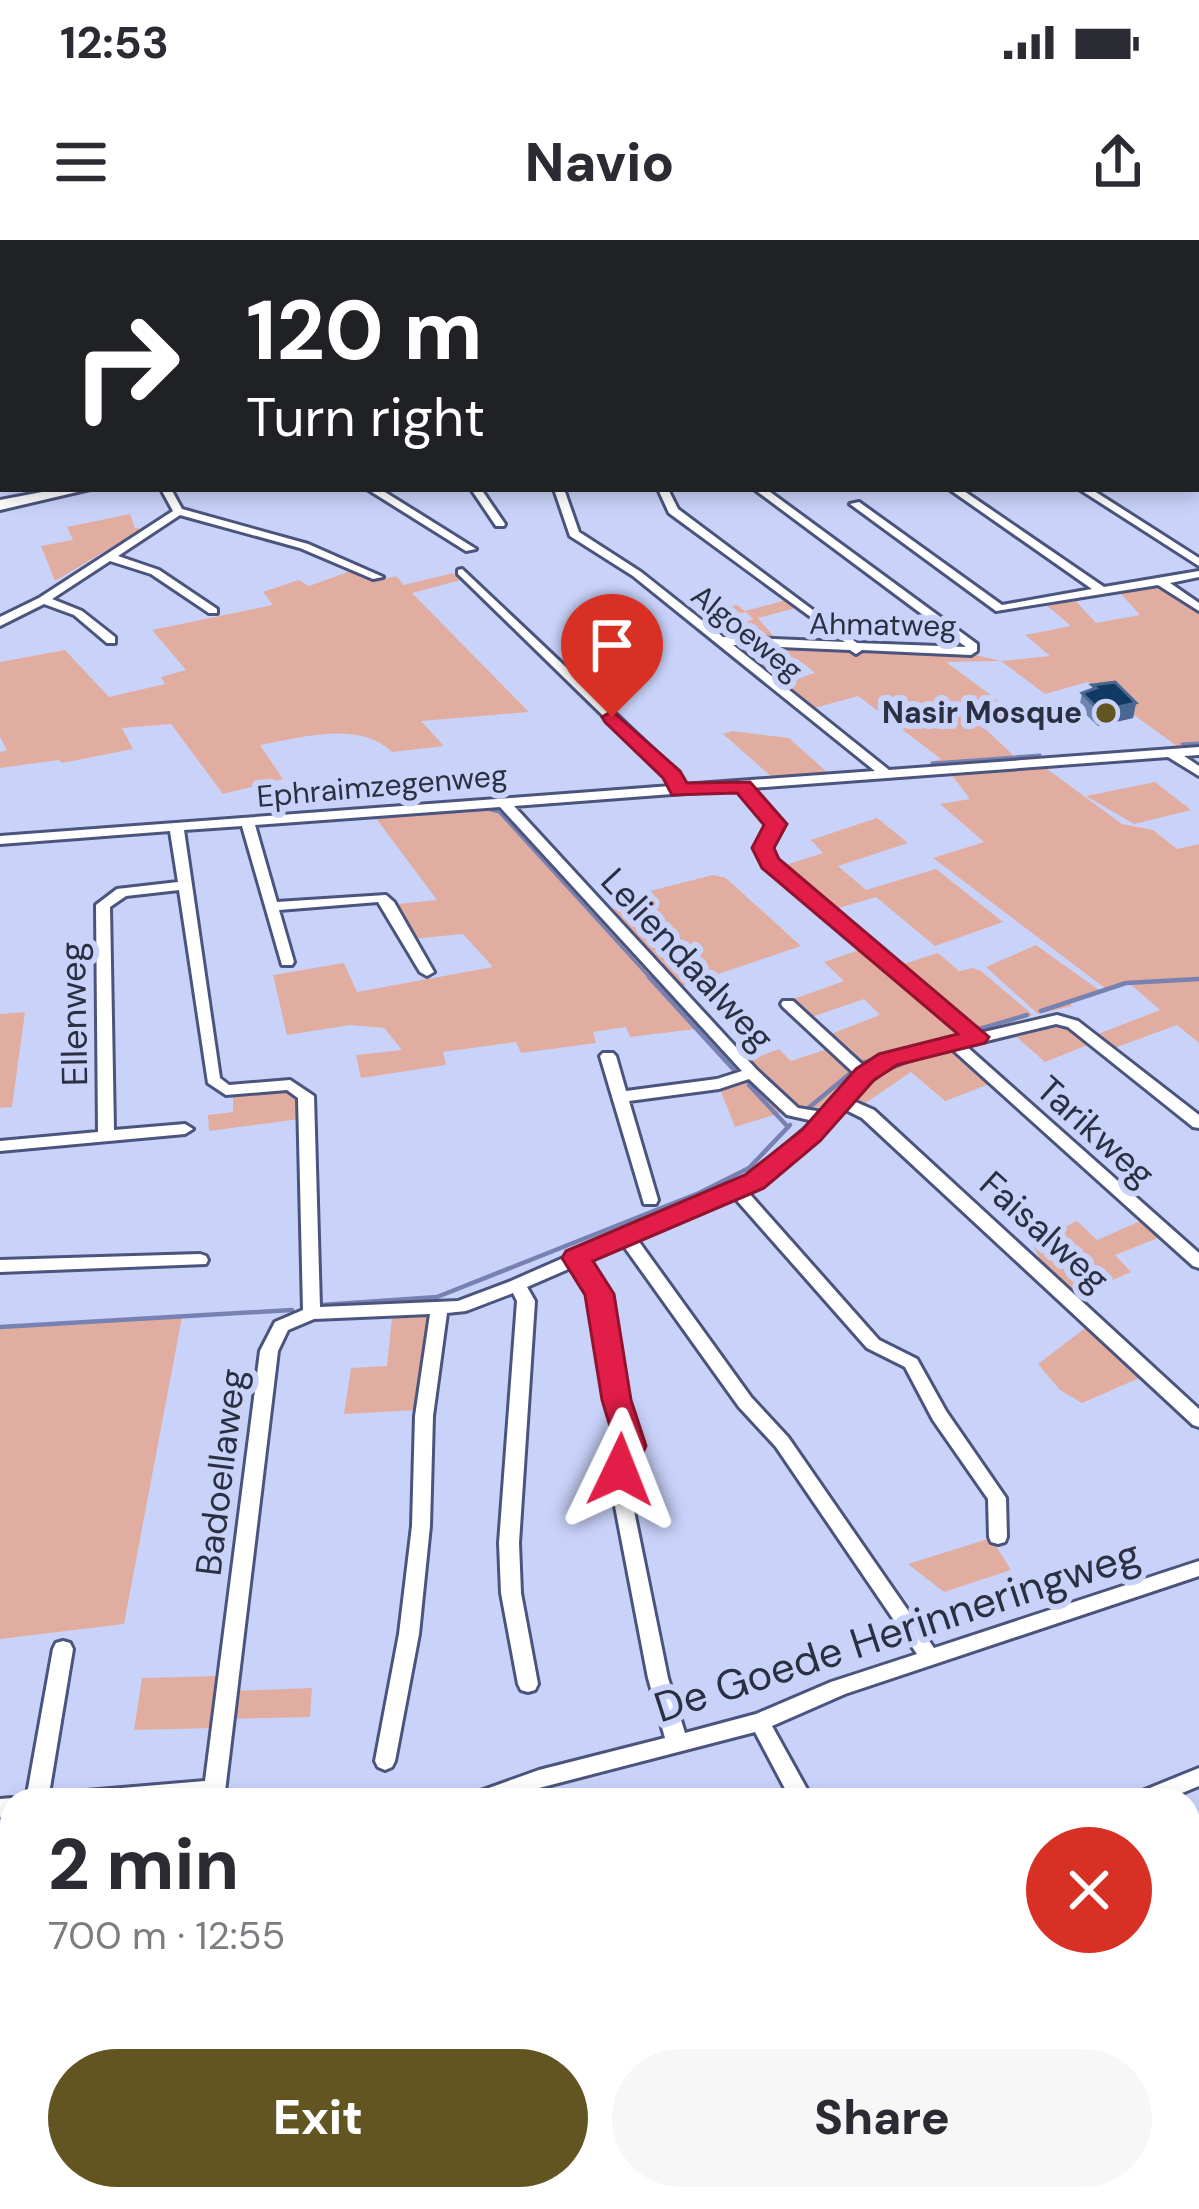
<!DOCTYPE html>
<html lang="en">
<head>
<meta charset="utf-8">
<style>
	body { margin:0; font-family:"DM Sans",sans-serif; background:#f7f7f7; color:#2b2b33; height:100vh; display:flex; flex-direction:column; font-size:45px; white-space:nowrap }
	* { box-sizing:border-box; margin:0 }
	p { font-size:39px; color:#7c7c81 }
	.icon { flex:none; width:66px; height:66px; fill:none; stroke:currentColor; stroke-width:2; stroke-linecap:round; stroke-linejoin:round }
	.map { position:relative; flex:1; overflow:hidden }
	.details { position:absolute; left:0px; top:1548px; width:1200px; height:423px; display:flex; flex-direction:column; background:#fff; border-radius:36px 36px 0 0; box-shadow:0 6px 18px #0003 }
	.details>* { flex:none }
	.guide { position:absolute; left:0px; top:0px; width:1200px; height:252px; box-shadow:0 6px 18px #0003; background:#202124; color:#fff; overflow:hidden }
	.pin { position:absolute; display:grid; place-items:center; width:102px; height:102px; color:#fff; margin:-123px -51px; border-radius:50% 50% 50% 0; rotate:-45deg; box-shadow:0 0 12px #0007 }
	.pin .icon { rotate:45deg }
	.me { position:absolute; width:132px; margin:-66px; rotate:2deg; stroke-linejoin:round; filter:drop-shadow(0 0 9px #0008) }
	.turn { display:flex; align-items:center; gap:42px; height:252px; padding:0 48px; font-size:54px }
	.turn .icon { width:156px; height:156px; stroke-width:2.5 }
	.turn b { display:block; font-size:84px; line-height:102px }
	.round { display:grid; place-items:center; flex:none; width:126px; height:126px; border-radius:63px; background:#f7f7f7 }
	.summary { display:flex; align-items:center; justify-content:space-between; height:204px; padding:0 48px }
	h1 { font-size:72px; font-weight:800; line-height:90px }
	.primary-button { display:flex; gap:24px; margin-top:auto; padding:24px 48px }
	.primary-button a { flex:1; height:138px; border-radius:72px; background:#635522; color:#fff; font-size:48px; font-weight:800; line-height:138px; text-align:center }
	.primary-button a+a { background:#f7f7f7; color:#2b2b33 }
	.status { display:flex; justify-content:space-between; align-items:center; height:84px; padding:0 60px; background:#fff; direction:ltr }
	.status svg { height:33px; fill:currentColor }
	header { display:flex; justify-content:space-between; align-items:center; height:156px; padding:0 48px; background:#fff; font-size:54px; font-weight:800 }
	.map>svg:first-child { display:block }
	.green { fill:#e2ada1 }
	.lines { fill:none; stroke-linecap:round; stroke-linejoin:round }
	.stream-far1 { stroke:#7782b2; stroke-width:3 }
	.stream { stroke:#7782b2; stroke-width:4.5 }
	.street-casing { stroke:#4b547d; stroke-width:6 }
	.secondary-casing { stroke:#4b547d; stroke-width:6 }
	.street { fill:#fff; fill-rule:evenodd }
	.secondary { fill:#fff; fill-rule:evenodd }
	.wall { fill:#6d86b0 }
	.shaded-wall { fill:#486792 }
	.building { fill:#113965; stroke:#486792; stroke-width:3 }
	.route { fill:#e11d48; stroke:#92132f; stroke-width:3 }
	.poi-dot { fill:#635522; stroke:#c9d3fa; stroke-width:4.5 }
	.labels { text-anchor:middle; stroke-width:12; stroke-linejoin:round; paint-order:stroke }
	.far-street-label { font-size:30px; fill:#2b2f42; stroke:#c9d3fa }
	.far-poi-label { font-size:30px; font-weight:bold; fill:#2b2f42; stroke:#c9d3fa; text-anchor:end }
	.street-label { font-size:36px; fill:#2b2f42; stroke:#c9d3fa }
	.near-street-label { font-size:42px; fill:#2b2f42; stroke:#c9d3fa }
</style>
</head>
<body>
<div class="status"><b>12:53</b><svg viewBox="0 0 49 12"><path d="M0 12V9h3v3zM5 12V6h3v6zM10 12V3h3v9zM15 12V0h3v12zM26 1h20v11H26zM47 4h2v5h-2z"/></svg></div>
<header><svg class="icon" aria-label="menu" viewBox="0 0 24 24"><path d="M4 6h16M4 12h16M4 18h16"/></svg>Navio<svg class="icon" aria-label="share" viewBox="0 0 24 24"><path d="M12 15V3M7 8l5-5 5 5M5 13v7h14v-7"/></svg></header>
<div class="map">
<svg width="1199" height="1969" viewBox="0 0 1199 1969">
	<rect width="100%" height="100%" fill="#c9d3fa"/>
	<g class="green">
		<path d="M130 274 135 288 142 289 55 341 41 306 73 300 67 287Z"/>
		<path d="M353 330 377 341 396 336 404 345 453 333 461 340 412 353 529 472 421 481 444 506 392 512C359 480 301 498 260 505L283 539 223 554 171 484 122 488 133 509 62 523 59 520 0 528V512L7 510 0 497V422L65 410 109 457 165 444 161 437 186 430 152 390 273 365 263 352 299 340 309 346Z"/>
		<path d="M1157 345 1199 370V507L1181 509 1088 442 1045 454 1001 421 946 422 1015 473 979 483 1012 514 1015 522 934 526 930 522 941 519 858 456 807 470 780 443 815 433 802 422 762 433 731 408 741 403 804 410 972 414 1001 421 1050 416 1025 395 1071 386 1045 364 1073 358 1096 383 1140 375 1121 354 1093 356Z"/>
		<path d="M786 360 796 368 758 378 781 405 717 394 753 379 746 372 703 384 694 377 737 365 745 371Z"/>
		<path d="M732 491 789 498 830 535 774 539 723 494Z"/>
		<path d="M1043 526 1122 584 1153 590 1177 609 1199 604V803L1177 785 1109 810 1093 796 1160 770 1129 743 1106 749 933 618 984 602 940 564 970 559 950 533Z"/>
		<path d="M1155 542 1191 570 1134 584 1086 556Z"/>
		<path d="M500 569 704 788 630 797 626 787 593 792 596 803 521 813 516 802 443 812 446 825 361 838 356 815 402 810 384 788 350 785 287 795 273 735 344 723 357 752 493 727 463 694 411 699 388 665 437 660 375 577Z"/>
		<path d="M877 578 908 603 838 626 866 650 936 629 1003 682 935 706 876 657 832 670 779 627 823 613 811 600Z"/>
		<path d="M713 635 726 638 801 706 680 747 609 670 643 661 638 654Z"/>
		<path d="M1036 705 1099 750 1068 760 1072 766 1038 774 986 727Z"/>
		<path d="M865 708 963 792V796L864 829 823 797 880 775 864 759 806 779 788 761 844 741 824 722Z"/>
		<path d="M938 713 959 731 973 728 981 731 1033 775 991 789 974 788 900 725Z"/>
		<path d="M25 772 12 867 0 868V774Z"/>
		<path d="M1056 784 1069 787 1090 804 1045 822 1012 793Z"/>
		<path d="M779 809 791 821 827 809 858 835 820 867 798 869 748 821Z"/>
		<path d="M951 810 992 843 945 861 911 832 864 864 855 856C868 823 920 816 951 810Z"/>
		<path d="M751 840 784 872 735 887 719 847Z"/>
		<path d="M287 849 300 859V879L209 891 208 875 233 872V854Z"/>
		<path d="M1145 979 1163 996 1115 1015 1131 1032 1074 1057 1049 1037 1032 1003 1077 981 1097 1000Z"/>
		<path d="M432 1076 417 1170 344 1174 351 1128 387 1126 392 1077Z"/>
		<path d="M182 1077 124 1384 0 1399V1087Z"/>
		<path d="M1088 1086 1144 1136 1082 1163 1060 1150 1038 1124Z"/>
		<path d="M991 1298 1011 1330 944 1352 908 1324Z"/>
		<path d="M219 1436 213 1488 134 1490 142 1438Z"/>
		<path d="M312 1448 310 1477 228 1479 232 1451Z"/>
	</g>
	<g class="lines">
		<g class="stream-far1">
			<path d="M1182 504 1199 503"/>
			<path d="M932 523 1040 515"/>
			<path d="M491 570 499 572 652 740"/>
			<path d="M1181 740 1199 739"/>
		</g>
		<g class="stream">
			<path d="M649 737 735 831"/>
			<path d="M1041 771 1126 743 1199 739"/>
			<path d="M976 790 1027 775"/>
			<path d="M862 823 948 798"/>
			<path d="M749 845 788 887"/>
			<path d="M806 870 852 832"/>
			<path d="M321 1065 437 1057 699 953 749 928 790 885"/>
			<path d="M0 1087 292 1070"/>
		</g>
		<g class="street-casing">
			<g id="street">
				<rect x="271" y="0" width="8" height="3"/>
				<rect x="407" y="0" width="8" height="3"/>
				<path d="M451 0H468L462 3H445Z"/>
				<path d="M810 0H819L821 3H812Z"/>
				<path d="M920 0H929L931 3H922Z"/>
				<path d="M1008 0H1017L1019 3H1010Z"/>
				<path d="M1095 0H1105L1107 3H1097Z"/>
				<rect x="0" y="85" width="3" height="6"/>
				<rect x="0" y="118" width="3" height="6"/>
				<path d="M3 154V160L0 161V155Z"/>
				<rect x="1197" y="172" width="2" height="7"/>
				<rect x="0" y="208" width="3" height="6"/>
				<rect x="1197" y="242" width="2" height="7"/>
				<path d="M161 249H171L182 269 308 304 383 337 373 339 300 308 180 275 118 316 159 330 217 369V373H209L151 334 110 321 52 359 82 371 115 397V403H107L74 375 44 364 0 386V377L39 358 173 271Z"/>
				<path d="M367 249H380L476 309 466 311Z"/>
				<path d="M471 249H481L505 284 504 286H496Z"/>
				<path d="M554 249H564L579 292 641 332 723 397 845 402 669 273 658 249H668L678 269 857 403 966 407 754 249H766L977 404V411L971 415 862 410 856 414 850 410 733 405 889 530 1199 507V515L1184 516 1199 526V536L1168 517 751 548 783 584 770 608 776 621 980 793 1057 775 1078 781 1199 875V888L1193 887 1068 787 1056 784 966 806 1199 1013V1028L1193 1026 952 809C904 821 885 822 851 860L874 870 1199 1169V1187L1193 1185 862 878 844 869 760 945 747 951 879 1100 917 1119 946 1171 1006 1258 1007 1297 1005 1302 998 1304 991 1302 989 1297 988 1259 933 1180 905 1127 867 1108 733 956 637 999 751 1157 788 1197 934 1408 1199 1321V1336L845 1454 772 1486 813 1560H791L755 1492 539 1548 504 1560H468L472 1554 539 1530 665 1498 648 1438 615 1266 611 1230 622 1206 608 1160 590 1055 573 1027 527 1047 535 1061 519 1303 521 1353 538 1444 535 1450 528 1452 521 1450 518 1444 501 1353 499 1303 517 1061 513 1053 466 1071 447 1073 433 1176 430 1286 419 1394 395 1521 392 1527 385 1530 378 1527 375 1521 399 1394 412 1286 415 1176 430 1074 314 1079 288 1090 278 1111 224 1560H75L79 1554 86 1551 205 1541 260 1111 275 1082 303 1070 298 858 287 850 226 855 208 843 179 650 126 656 110 667 114 890 185 884 193 889 185 894 0 911V901L98 892 96 665 117 649 178 642 170 591 0 604V596L671 546 666 537 458 334V330L462 329 677 532 683 545 875 531 633 336 570 296ZM738 549 769 584 756 608 765 626 966 796 883 817 866 828 793 761H783L781 764 783 767 856 835 834 858 823 872 798 868 757 830 514 566ZM500 567 742 831 717 839 626 851 616 816 613 813H603L600 816 644 964H656L658 960 629 861 719 849 749 839 787 875 814 881 748 937 511 1041 458 1061 320 1067 314 856 290 840 229 845 220 838 184 590 242 586 282 725H292L294 722 279 670 378 662 420 732 427 736 434 732 394 662 386 655 277 662 255 585ZM623 1005 739 1167 776 1207 917 1414 831 1442 756 1474 685 1493 668 1438 633 1266 629 1230 640 1206 626 1160 608 1055 586 1021Z"/>
				<path d="M949 249H961L1104 347 1199 331V337L1170 343 1199 363V371L1158 345 996 371 850 264 859 262 1002 365 1092 349Z"/>
				<path d="M1079 249H1091L1199 318V326Z"/>
				<path d="M200 1014 206 1016 208 1020 206 1024 0 1032V1020Z"/>
				<path d="M63 1401 70 1403 73 1409 48 1560H26L53 1409 56 1403Z"/>
				<path d="M1199 1528V1546L1165 1560H1131L1135 1554Z"/>
				<path d="M12 1558 18 1560H12V1576L0 1577V1559Z"/>
				<path d="M1199 1833V1856L1188 1860V1837Z"/>
				<path d="M1188 1955 1194 1969H1169L1165 1959H1188Z"/>
				<path d="M170 1959H208L201 1969H163Z"/>
				<path d="M890 1959H931L928 1967 924 1969H883L886 1961Z"/>
			</g>
		</g>
		<g class="secondary-casing">
			<g id="secondary">
				<rect x="1197" y="32" width="2" height="8"/>
				<path d="M58 249H90L0 270V260Z"/>
			</g>
		</g>
		<use href="#street" class="street"/>
		<use href="#secondary" class="secondary"/>
	</g>
	<path class="wall" d="M1092 445 1136 463 1133 478 1098 486 1079 468 1082 453 1092 450Z"/>
	<path class="shaded-wall" d="M1136 463 1133 478 1098 486 1100 471Z"/>
	<path class="building" d="M1115 442 1136 463 1100 471 1082 453 1096 448 1092 445Z"/>
	<path class="route" d="M612 471 680 531 687 543 750 542 787 584 774 608 779 619 989 797 985 803 897 825 874 840 820 901 764 948 593 1021 614 1054 631 1160 646 1206 631 1238H610L605 1230 616 1206 602 1160 585 1055 562 1018 566 1011 745 935 802 890 856 829 879 814 958 794 762 628 752 608 764 585 737 553 672 555 663 538 605 482 602 477Z"/>
	<circle class="poi-dot" cx="1106" cy="473" r="12"/>
	<g class="labels">
		<g class="far-street-label">
			<text transform="translate(883 385) rotate(1)" y="10">Ahmatweg</text>
			<text transform="translate(747 393) rotate(39)" y="10">Algoeweg</text>
			<text transform="translate(382 546) rotate(-5)" y="10">Ephraimzegenweg</text>
		</g>
		<g class="far-poi-label">
			<text x="1082" y="483">Nasir Mosque</text>
		</g>
		<g class="street-label">
			<text transform="translate(688 719) rotate(47)" y="13">Leliendaalweg</text>
			<text transform="translate(73 774) rotate(-91)" y="13">Ellenweg</text>
			<text transform="translate(1096 891) rotate(42)" y="13">Tarikweg</text>
			<text transform="translate(1045 991) rotate(42)" y="13">Faisalweg</text>
			<text transform="translate(220 1232) rotate(-83)" y="13">Badoellaweg</text>
		</g>
		<g class="near-street-label">
			<text transform="translate(897 1390) rotate(-18)" y="15">De Goede Herinneringweg</text>
		</g>
	</g>
</svg>
<div class="pin" style="left:612px;top:477px;background:#d93025"><svg class="icon" aria-label="arrive" viewBox="0 0 24 24"><path d="M6 21V4h12l-3 4 3 4H6"/></svg></div>
<svg class="me" style="left:620px;top:1230px" viewBox="-20 -20 40 40"><path d="M0-17L14 15 0 8-14 15z" fill="#e11d48" stroke="#fff" stroke-width="4"/></svg>
<div class="guide">
<div class="turn"><svg class="icon" aria-label="right" viewBox="0 0 24 24"><path d="M7 20v-9h11M14 6l5 5-5 5"/></svg><div><b>120 m</b>Turn right</div></div>
</div>
<section class="details">
<div class="summary"><div><h1>2 min</h1><p>700 m · 12:55</p></div><a class="round" style="background:#d93025;color:#fff"><svg class="icon" aria-label="close" viewBox="0 0 24 24"><path d="M6 6l12 12M18 6L6 18"/></svg></a></div>
<div class="primary-button"><a>Exit</a><a>Share</a></div>
</section>
</div>
</body>
</html>
